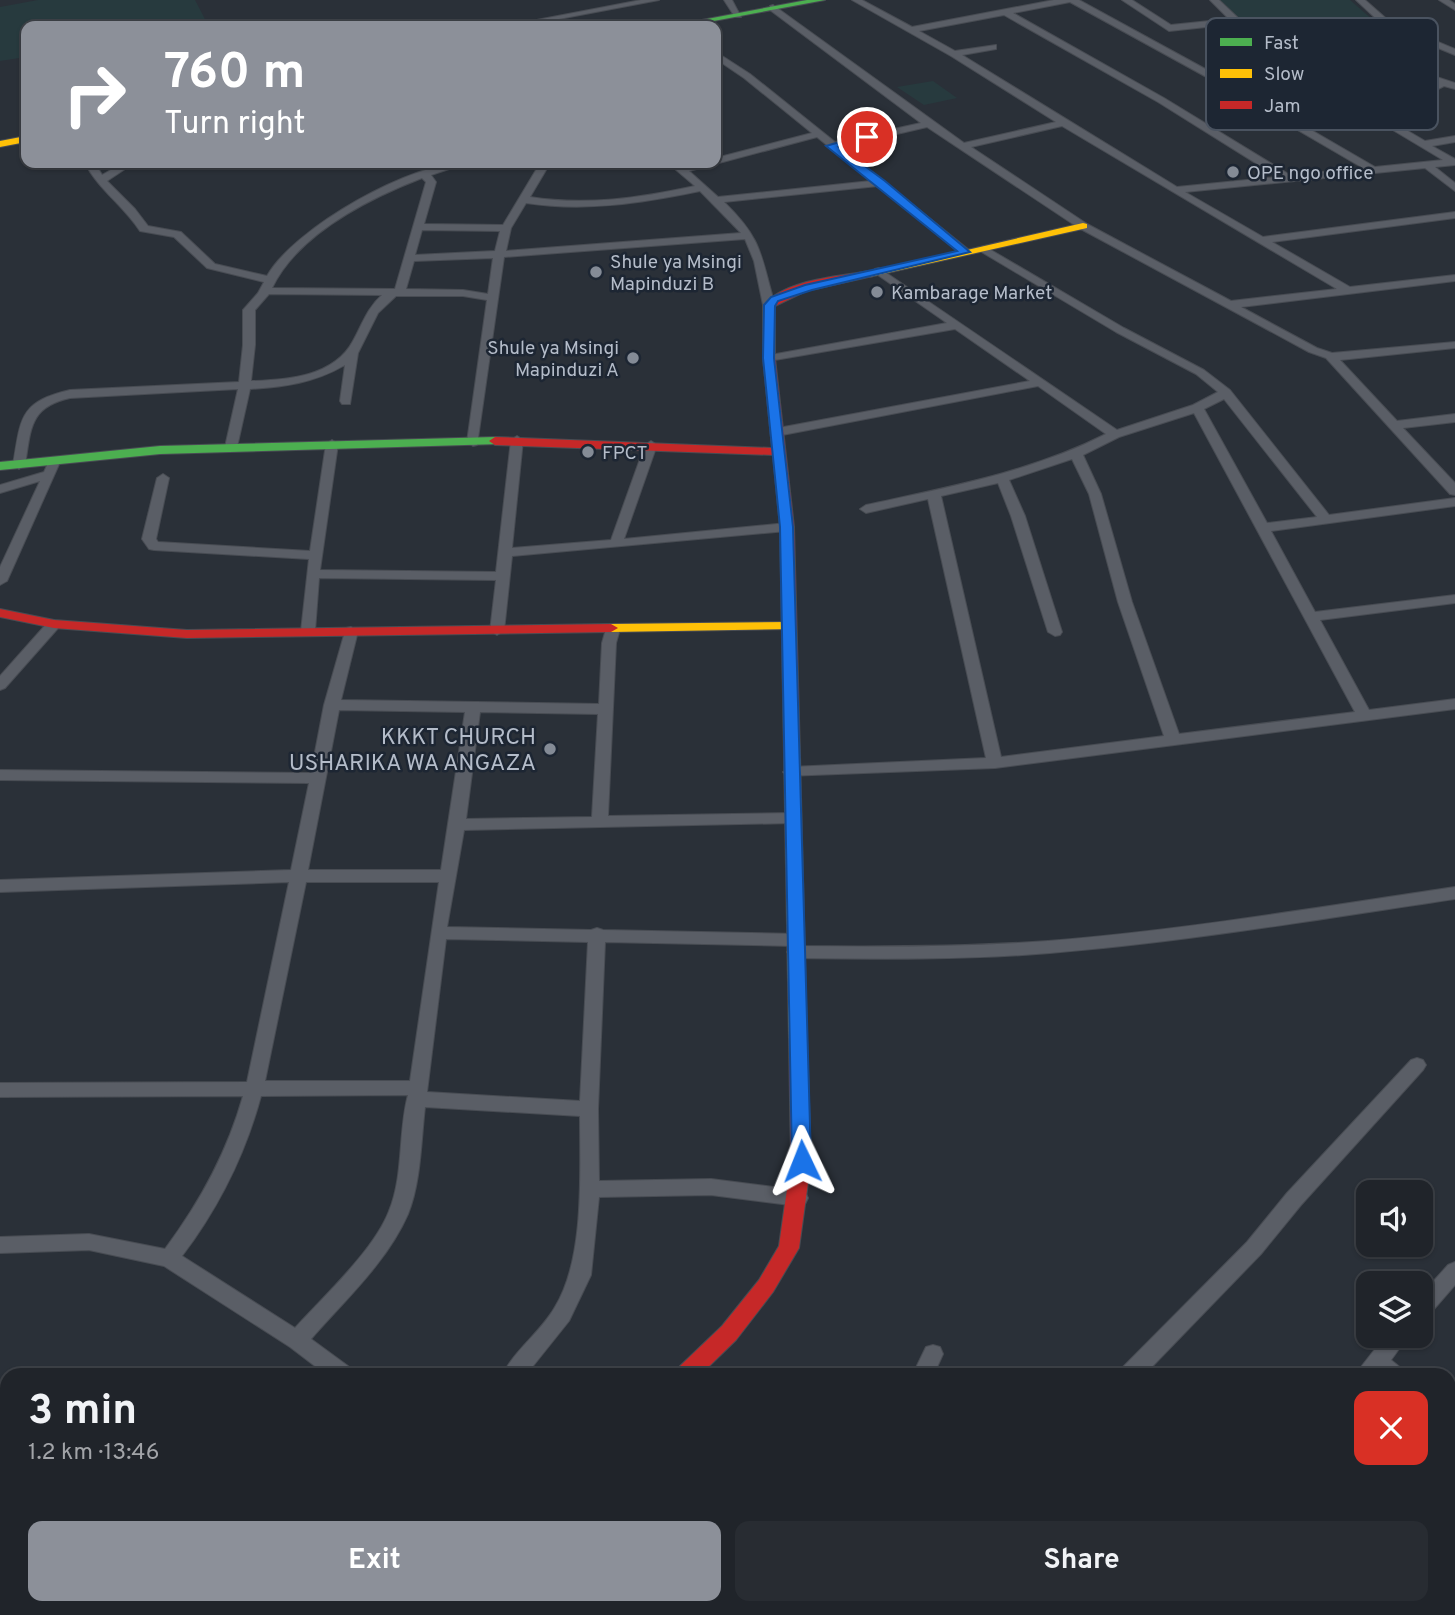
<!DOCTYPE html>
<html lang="en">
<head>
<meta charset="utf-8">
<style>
	body { margin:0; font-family:Overpass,sans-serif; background:#282c32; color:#f1f3f6; height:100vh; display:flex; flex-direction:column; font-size:26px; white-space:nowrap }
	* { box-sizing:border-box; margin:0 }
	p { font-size:23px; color:#a2a4a8 }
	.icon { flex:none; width:38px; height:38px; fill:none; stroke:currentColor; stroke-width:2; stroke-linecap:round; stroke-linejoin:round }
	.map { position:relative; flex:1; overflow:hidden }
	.drawer { position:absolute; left:0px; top:1368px; width:1456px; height:247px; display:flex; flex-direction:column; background:#20242a; border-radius:21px 21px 0 0; box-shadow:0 2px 5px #0004,0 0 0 2px #3d4147 }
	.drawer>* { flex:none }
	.guide { position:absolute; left:21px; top:21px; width:700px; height:147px; border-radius:14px; box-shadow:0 2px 5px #0004,0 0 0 2px #3d4147; background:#8c9099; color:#fff; overflow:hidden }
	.tools { position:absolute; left:1356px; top:1180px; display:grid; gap:14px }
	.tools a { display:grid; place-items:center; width:77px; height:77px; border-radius:14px; background:#20242a; box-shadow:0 2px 5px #0004,0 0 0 2px #3d4147; font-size:35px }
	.pin { position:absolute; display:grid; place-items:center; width:60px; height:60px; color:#fff; margin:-30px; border:4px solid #fff; border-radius:50%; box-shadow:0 2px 7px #0007 }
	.me { position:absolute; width:77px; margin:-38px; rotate:358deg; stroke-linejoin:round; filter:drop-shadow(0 0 5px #0008) }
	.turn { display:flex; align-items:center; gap:24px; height:147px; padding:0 28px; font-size:32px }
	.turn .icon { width:91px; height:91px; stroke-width:2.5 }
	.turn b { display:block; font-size:49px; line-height:60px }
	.round { display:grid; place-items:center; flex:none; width:74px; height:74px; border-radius:14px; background:#282c32 }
	.head { display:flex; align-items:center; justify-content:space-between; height:119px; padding:0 28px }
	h1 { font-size:42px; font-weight:700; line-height:52px }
	.primary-button { display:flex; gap:14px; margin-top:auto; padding:14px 28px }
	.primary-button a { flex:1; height:80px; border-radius:14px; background:#8c9099; color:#fff; font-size:28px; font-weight:700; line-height:80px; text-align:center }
	.primary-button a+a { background:#282c32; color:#f1f3f6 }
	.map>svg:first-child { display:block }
	.green { fill:#273a3e }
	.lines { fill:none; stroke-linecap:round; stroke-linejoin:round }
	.street-casing { stroke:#484c53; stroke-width:2 }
	.fast-casing { stroke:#484c53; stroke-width:2 }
	.slow-casing { stroke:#484c53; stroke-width:2 }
	.jam-casing { stroke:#484c53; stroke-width:2 }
	.street { fill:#5a5e66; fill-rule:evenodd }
	.fast { fill:#4caf50; fill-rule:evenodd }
	.slow { fill:#ffc107; fill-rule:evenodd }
	.jam { fill:#c62828; fill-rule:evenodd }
	.route { fill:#1a73e8; stroke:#114b97; stroke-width:2 }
	.poi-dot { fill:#848b96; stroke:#1d2633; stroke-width:2.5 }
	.labels { text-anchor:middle; stroke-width:5; stroke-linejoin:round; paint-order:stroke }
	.far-poi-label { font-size:19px; fill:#b4bcc9; stroke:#1d2633; text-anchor:start }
	.poi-label { font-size:23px; fill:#b4bcc9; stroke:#1d2633; text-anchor:end }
	.key { fill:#1d2633; stroke:#4a5360; stroke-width:2 }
	.key-label { font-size:19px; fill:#b4bcc9 }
</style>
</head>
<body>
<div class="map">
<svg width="1455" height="1615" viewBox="0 0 1455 1615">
	<rect width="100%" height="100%" fill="#2a3038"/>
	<g class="green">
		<path d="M38 0H195L207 23 203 26H26V57L0 61V7Z"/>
		<path d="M1212 0H1350L1374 21 1415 45 1305 76 1265 50Z"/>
		<path d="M933 81 957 98 924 105 897 87Z"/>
	</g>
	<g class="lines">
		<g class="street-casing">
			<g id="street">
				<path d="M641 0H659L522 26H505Z"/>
				<path d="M724 0H732L741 17H735Z"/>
				<path d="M852 0H862L912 27 1054 0H1079L1218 76 1375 167 1443 160 1266 54 1234 24 1169 31 1122 0H1132L1171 25 1229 19 1210 0H1219L1272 50 1377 113 1435 83 1380 66 1367 59V55L1386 43 1407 35 1384 26 1356 0H1365L1390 22 1455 49V55L1414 38 1392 47 1376 57 1455 83V89L1444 86 1384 117 1425 141 1455 136V142L1432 146 1455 159V165L1435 167 1455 183V191L1425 168 1185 192 1263 237 1455 212V218L1272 242 1350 287 1455 275V281L1241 307 1317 348 1332 353 1455 342V348L1340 360 1397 421 1455 414V422L1403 428 1455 483V495L1450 494 1326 358 1309 352 1079 228 927 127 841 147 969 250V254H961L878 186 724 202C764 241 760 255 775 305L769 308 763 305 754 261 745 239 504 257 477 445 473 446 467 442 487 300 463 296H396L378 313 358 353 350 404H342L340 401 345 365C314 383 284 387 250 389L237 447 231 451 225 447 238 389 70 398C29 407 31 429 25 465L19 469 13 465C21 418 19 402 70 390L239 382 243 345V310L258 293 264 282 207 268 174 237 140 231C124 206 98 189 85 163H95L102 175 123 163H134L107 181 135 209 148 226 181 232 215 264 267 276C294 228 414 160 467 163L431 175 436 182 424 224 503 225 536 170V163H546V170L530 197C585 206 640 198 695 186L668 163H679L683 167 698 163H716V158L812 133 744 78 716 59V52L750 74 835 142 921 123 770 10V6L773 5 964 143 1056 122 951 56ZM1070 2 1212 80 1363 168 1290 175 1164 98 1013 13ZM1004 15 1158 102 1278 177 1177 187 962 55 996 49V45L955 51 919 31ZM1062 126 1337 289 1231 301 1087 224 971 147ZM817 137 871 181 718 197 689 171ZM422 178 426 182 395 289 272 288C298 234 368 199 422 178ZM700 191 741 233 506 251 511 228 526 203C586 212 642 203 700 191ZM422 230 500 231 495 251 415 255ZM493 258 488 294 463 290 406 289 414 261ZM269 294 382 295C367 308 362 325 353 341 334 377 286 380 251 381L255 345V310Z"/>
				<path d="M1439 0H1449L1455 4V10Z"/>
				<path d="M984 246 1124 328 1204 370 1230 390 1329 515 1455 498V506L1271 531 1315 612 1455 595V603L1320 620 1369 710 1455 699V709L995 768 786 776 783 772 791 767 986 758 928 499 866 513 860 509 866 505C948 487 1031 472 1106 434L1038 386 777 436 771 432 773 429 1030 381 955 329 769 361 765 360V356L947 323 875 273V269L879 268 1117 430 1193 405 1218 392 1196 374 1116 332 980 251 979 249ZM1224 399 1317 517 1267 523 1204 409ZM1194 413 1355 712 1179 734 1132 602 1101 494 1083 455 1119 437ZM1072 459 1089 494 1118 602 1164 736 1001 757 941 496 998 483 1011 516 1048 632 1055 636 1060 635 1062 632 1025 516 1009 480Z"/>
				<path d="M517 436 523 440 512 548 611 540 645 445 651 441 657 445 624 539 787 523 794 527 787 531 512 556 504 631 497 635 490 631 496 580 319 578 315 631 308 635 301 631 309 559 154 550 149 549 142 539 157 478 163 474 169 478 156 539 158 542 310 551 326 444 332 440 338 444 320 570 496 572 511 440Z"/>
				<path d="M54 458 60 462 7 581 0 585V567L40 481 0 493V485L44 472 50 459Z"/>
				<path d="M54 620 61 624 59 627 5 688 0 690V676L49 621Z"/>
				<path d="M613 625 620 629 616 643 608 816 792 813 800 818 792 823 464 830 447 927 591 930 597 928 603 930 796 934 802 936 804 940 798 946C881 947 965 947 1048 941 1185 930 1320 907 1455 887V899C1320 919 1186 942 1050 953 966 960 881 959 796 958L790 956 787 952 794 946 605 942 598 1109 599 1181 711 1179 798 1190 805 1192 808 1198 805 1204 798 1206 711 1195 599 1197 591 1275 569 1321 525 1376H502C514 1350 541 1332 555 1307 585 1258 580 1173 580 1116L425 1107C421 1141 421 1182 408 1214 387 1262 345 1300 311 1339L352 1369 355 1376H328L290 1347 164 1266 89 1250 0 1253V1237L89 1234 165 1249C200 1202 227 1153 243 1096L0 1097V1083L247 1082 289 882 0 892V880L291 870 309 783 0 780V770L311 773 324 705 346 628 351 627 358 631 341 700 599 704 602 643 606 629ZM339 710 465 712 441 870H308ZM480 712 598 714 592 817 466 819ZM306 882H439L410 1081H265ZM446 939 588 942 580 1101 427 1092ZM408 1095C398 1131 404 1175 389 1211 374 1250 324 1296 295 1328L182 1256C219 1207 245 1155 261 1096Z"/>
				<path d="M1417 1058 1423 1060 1426 1065 1423 1070 1301 1205 1261 1254 1143 1376H1118L1121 1369 1247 1242 1287 1193 1411 1060Z"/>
				<path d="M1455 1262V1285L1428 1316 1421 1319V1295L1448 1265Z"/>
				<path d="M1386 1335H1409L1391 1360 1402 1369 1405 1376H1354Z"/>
				<path d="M933 1345 940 1347 943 1354 933 1376H912L926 1347Z"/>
				<path d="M1449 1407 1455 1409V1431L1449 1429Z"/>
				<path d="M0 1420 7 1422V1442L0 1440Z"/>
				<path d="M1449 1606 1454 1615H1425L1423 1608H1449Z"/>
				<path d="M65 1608H95L93 1615H62Z"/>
				<path d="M283 1608H310L313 1615H285Z"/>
				<path d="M477 1608H501L499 1615H474Z"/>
				<path d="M968 1608H995L993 1615H965Z"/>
				<path d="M1118 1608H1144L1142 1615H1115Z"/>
				<path d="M1194 1608H1221L1224 1615H1196Z"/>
			</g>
		</g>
		<g class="fast-casing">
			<g id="fast">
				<path d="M807 0H825L687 26H670Z"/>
				<path d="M495 437 501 441 499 444 160 454 0 470V462L160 446Z"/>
			</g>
		</g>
		<g class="slow-casing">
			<g id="slow">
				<path d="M26 136V142L0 147V141Z"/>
				<path d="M1083 223 1087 224V228L869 277 864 274Z"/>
				<path d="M789 622 796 626 794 629 611 632 604 628 611 624Z"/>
				<path d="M792 751 800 756 807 1040 804 1045 798 1047 792 1045 789 1040 784 756Z"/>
			</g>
		</g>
		<g class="jam-casing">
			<g id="jam">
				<path d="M869 271 874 274 873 276 806 291 775 306V358L794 527 800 756 792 761 784 756 780 527 773 455 495 445 489 441 495 437 772 448 763 358V305C788 279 836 277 869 271Z"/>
				<path d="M0 609 54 620 187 630 611 624 618 628 611 632 187 638 54 628 0 617Z"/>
				<path d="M798 1033 804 1035 807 1040 811 1161 799 1248 773 1292 736 1340 699 1376H674L677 1369 722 1326 759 1280 779 1246 791 1161 789 1040 792 1035Z"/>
			</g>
		</g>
		<use href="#street" class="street"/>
		<use href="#fast" class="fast"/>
		<use href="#slow" class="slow"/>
		<use href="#jam" class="jam"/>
	</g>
	<path class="route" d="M867 134 872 137 871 139 839 147 885 181 970 252 812 290 778 301 775 306 774 358 793 527 811 1161 808 1167 802 1169 795 1167 792 1161 780 527 763 358 764 305 771 297 805 285 957 251 826 146Z"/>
	<g class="poi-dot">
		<circle cx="1233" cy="172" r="7"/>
		<circle cx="596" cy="272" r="7"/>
		<circle cx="877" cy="292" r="7"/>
		<circle cx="633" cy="358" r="7"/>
		<circle cx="588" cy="452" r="7"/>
		<circle cx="550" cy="749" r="7"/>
	</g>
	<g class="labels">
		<g class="far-poi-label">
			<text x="1247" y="179">OPE ngo office</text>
			<text x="610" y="268">Shule ya Msingi<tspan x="610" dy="22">Mapinduzi B</tspan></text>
			<text x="891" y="299">Kambarage Market</text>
			<text x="619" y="354" text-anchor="end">Shule ya Msingi<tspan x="619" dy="22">Mapinduzi A</tspan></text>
			<text x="602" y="459">FPCT</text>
		</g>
		<g class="poi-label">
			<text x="536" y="744">KKKT CHURCH<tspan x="536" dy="26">USHARIKA WA ANGAZA</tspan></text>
		</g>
	</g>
	<rect x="1206" y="18" width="232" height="112" rx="10" class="key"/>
	<rect x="1220" y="38" width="32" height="8" fill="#4caf50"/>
	<rect x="1220" y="69" width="32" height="9" fill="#ffc107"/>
	<rect x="1220" y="101" width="32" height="8" fill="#c62828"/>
	<g class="key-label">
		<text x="1264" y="49">Fast</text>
		<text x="1264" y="80">Slow</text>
		<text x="1264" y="112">Jam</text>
	</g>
</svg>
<div class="tools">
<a><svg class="icon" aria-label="sound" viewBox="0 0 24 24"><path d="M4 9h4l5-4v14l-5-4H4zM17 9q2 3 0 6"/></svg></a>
<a><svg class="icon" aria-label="layers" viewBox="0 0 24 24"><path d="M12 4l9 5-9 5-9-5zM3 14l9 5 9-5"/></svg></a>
</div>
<div class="pin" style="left:867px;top:137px;background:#d93025"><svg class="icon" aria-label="arrive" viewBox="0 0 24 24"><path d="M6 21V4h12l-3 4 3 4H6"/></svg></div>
<svg class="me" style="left:802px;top:1161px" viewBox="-20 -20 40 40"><path d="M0-17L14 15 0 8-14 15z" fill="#1a73e8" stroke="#fff" stroke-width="4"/></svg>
<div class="guide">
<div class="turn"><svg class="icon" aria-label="right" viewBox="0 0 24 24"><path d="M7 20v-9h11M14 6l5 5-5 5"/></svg><div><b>760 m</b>Turn right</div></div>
</div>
<section class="drawer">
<div class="head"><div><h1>3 min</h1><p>1.2 km · 13:46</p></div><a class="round" style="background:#d93025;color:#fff"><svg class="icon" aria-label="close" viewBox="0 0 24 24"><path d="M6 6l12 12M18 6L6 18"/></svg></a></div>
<div class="primary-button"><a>Exit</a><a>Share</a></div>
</section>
</div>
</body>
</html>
